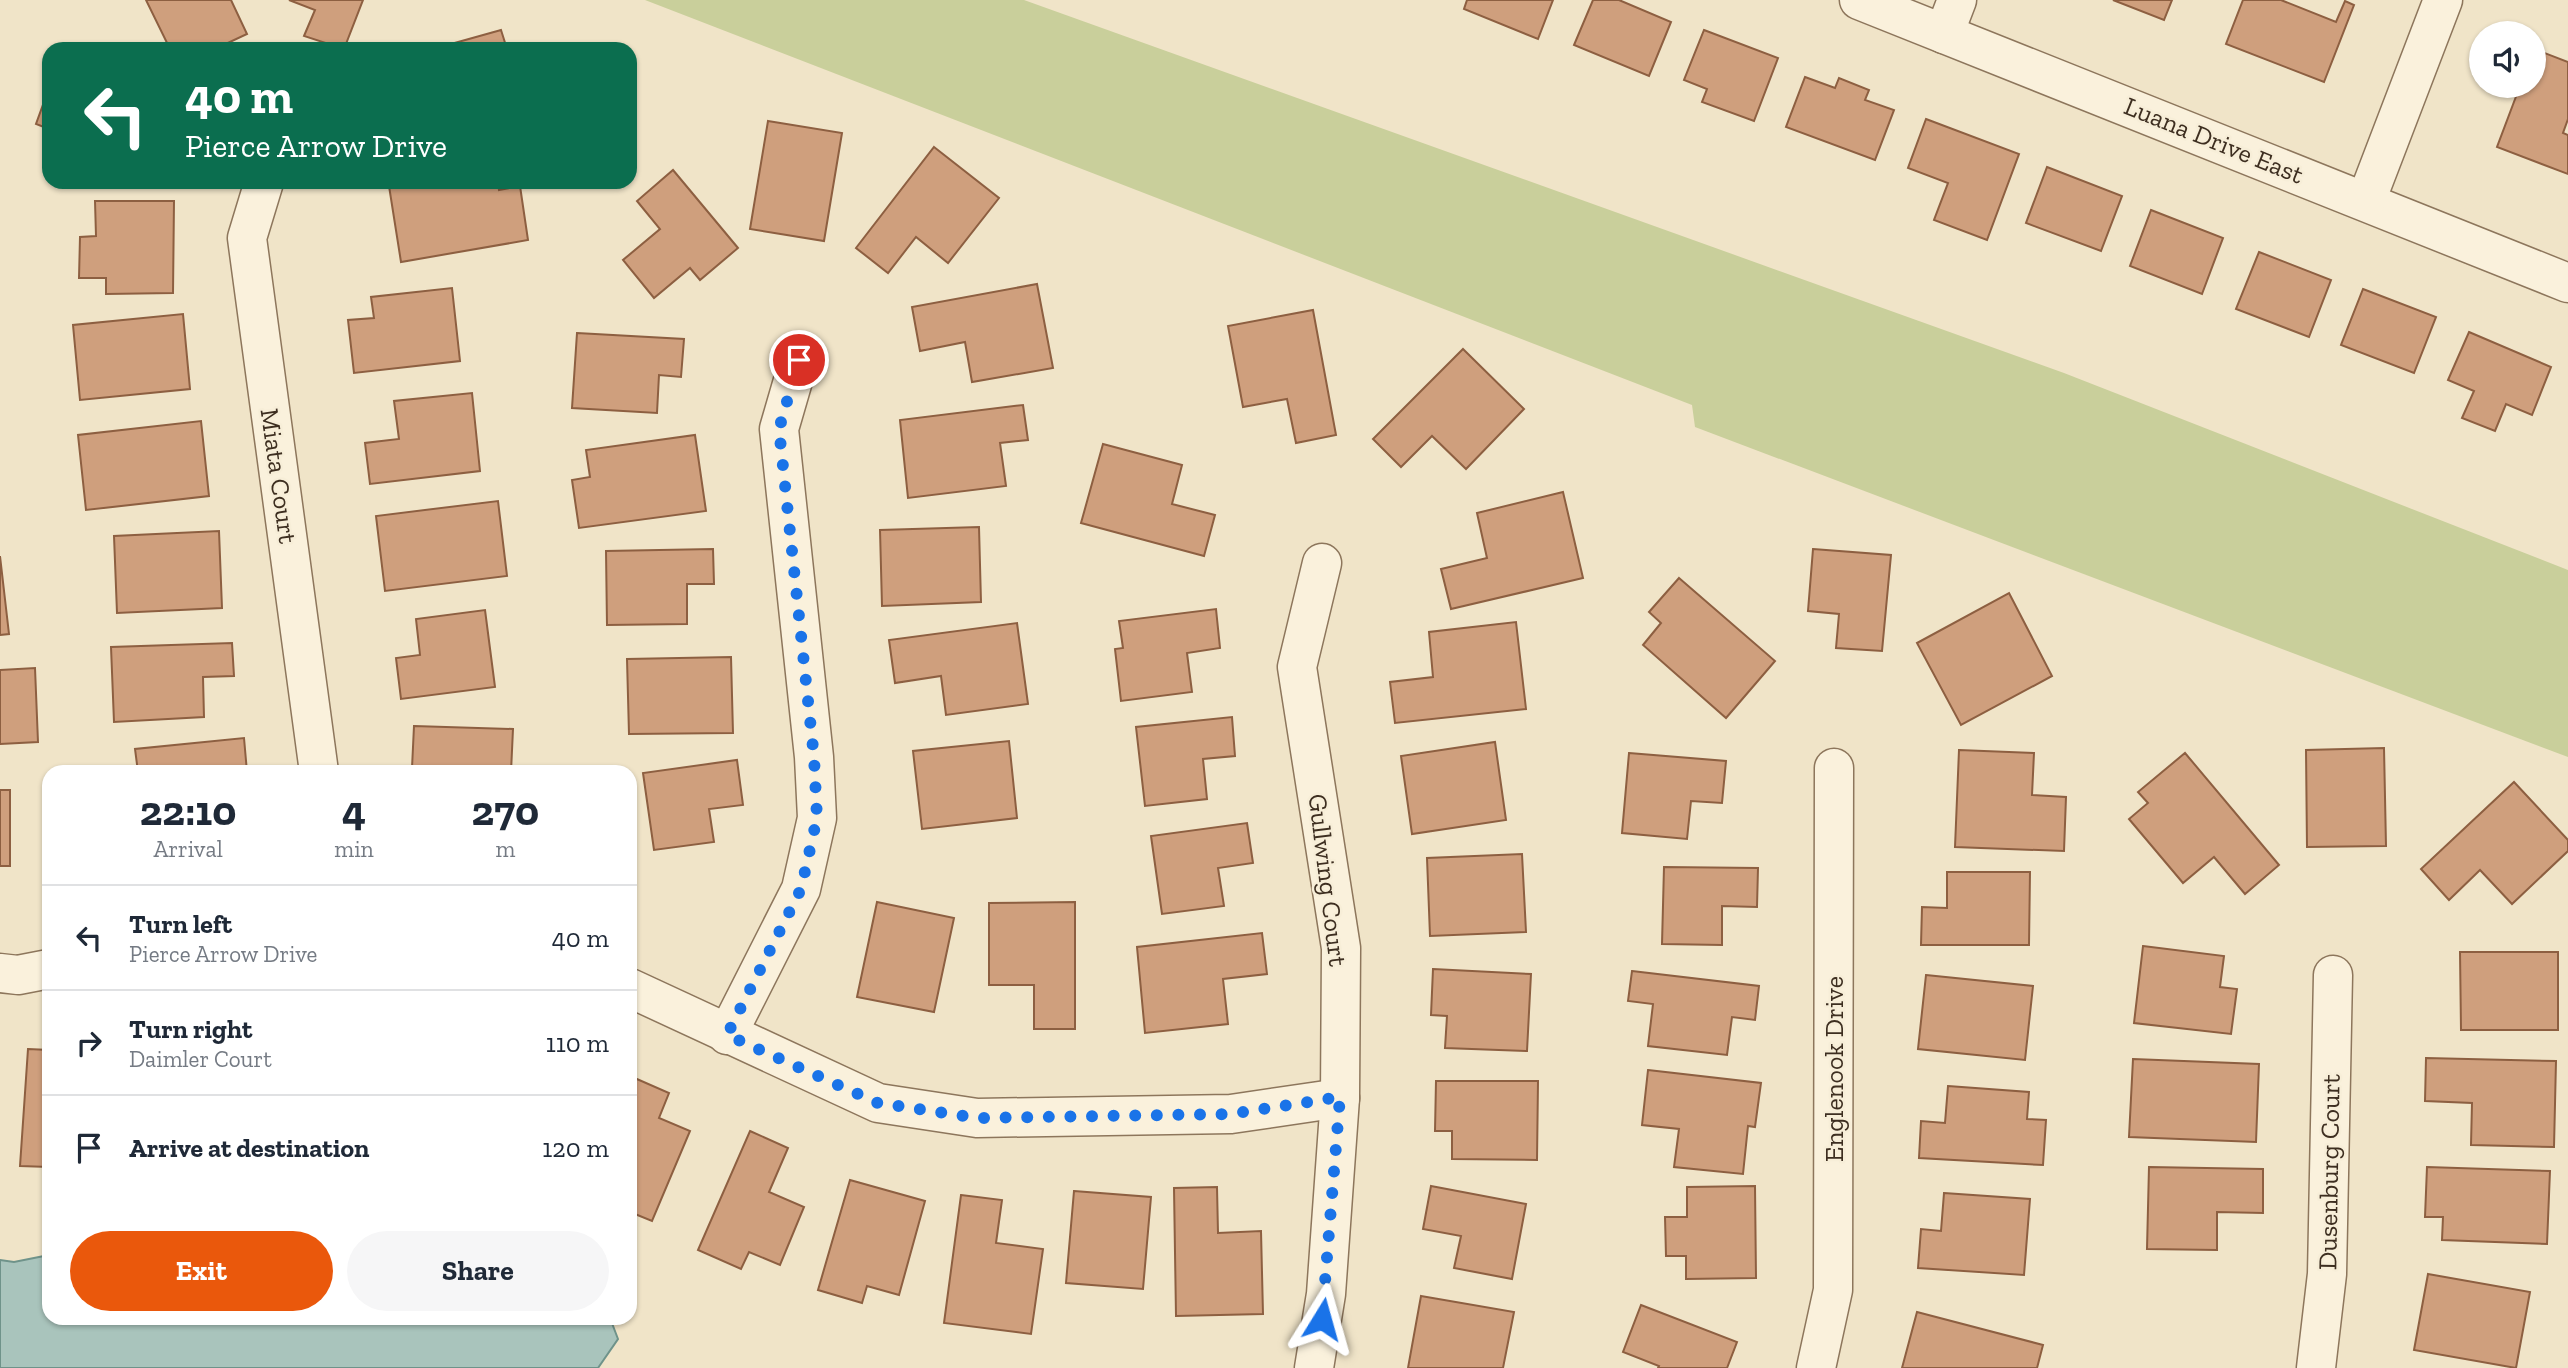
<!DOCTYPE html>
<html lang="en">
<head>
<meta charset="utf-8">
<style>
	body { margin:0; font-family:"Zilla Slab",serif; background:#f6f6f7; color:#1f2937; height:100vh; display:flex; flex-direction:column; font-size:26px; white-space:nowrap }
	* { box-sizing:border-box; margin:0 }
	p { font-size:23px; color:#747a83 }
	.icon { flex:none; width:38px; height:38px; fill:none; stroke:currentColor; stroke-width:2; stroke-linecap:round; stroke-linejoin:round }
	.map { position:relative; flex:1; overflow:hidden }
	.drawer { position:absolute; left:42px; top:765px; width:595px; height:560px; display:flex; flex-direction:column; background:#fff; border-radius:21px; box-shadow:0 2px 5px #0004 }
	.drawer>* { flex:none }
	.hud { position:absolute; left:42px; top:42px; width:595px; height:147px; border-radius:21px; box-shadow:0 2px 5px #0004; background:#0b6e4f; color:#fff; overflow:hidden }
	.controls { position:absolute; left:2469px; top:21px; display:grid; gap:14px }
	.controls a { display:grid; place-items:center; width:77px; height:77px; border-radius:50%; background:#fff; box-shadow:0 2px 5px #0004; font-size:35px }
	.pin { position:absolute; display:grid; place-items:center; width:60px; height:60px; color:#fff; margin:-30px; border:4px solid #fff; border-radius:50%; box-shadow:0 2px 7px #0007 }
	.me { position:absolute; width:77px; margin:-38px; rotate:8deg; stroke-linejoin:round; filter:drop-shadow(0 0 5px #0008) }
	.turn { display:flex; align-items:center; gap:24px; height:147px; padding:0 28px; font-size:32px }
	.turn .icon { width:91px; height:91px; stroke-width:2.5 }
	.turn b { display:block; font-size:49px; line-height:60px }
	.eta { display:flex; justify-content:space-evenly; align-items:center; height:119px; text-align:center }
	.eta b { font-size:42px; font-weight:700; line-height:49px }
	.action { display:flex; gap:14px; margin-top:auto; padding:14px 28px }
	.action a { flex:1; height:80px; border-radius:42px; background:#ea580c; color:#fff; font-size:28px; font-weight:700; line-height:80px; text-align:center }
	.action a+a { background:#f6f6f7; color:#1f2937 }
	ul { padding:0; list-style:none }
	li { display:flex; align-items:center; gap:21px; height:105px; padding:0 28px; border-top:2px solid #e0e1e3 }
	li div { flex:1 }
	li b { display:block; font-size:26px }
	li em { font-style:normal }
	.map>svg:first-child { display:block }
	.green { fill:#c9cf9b }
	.water { fill:#a9c4bc; stroke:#6f938a; stroke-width:2 }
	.building { fill:#cf9f7d; stroke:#8d5f41; stroke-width:2 }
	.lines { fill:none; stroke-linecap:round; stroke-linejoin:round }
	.street-casing { stroke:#8d765c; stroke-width:41 }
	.street { stroke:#faf1dc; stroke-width:38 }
	.route { stroke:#1a73e8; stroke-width:12; stroke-dasharray:0 21.6 }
	.labels { text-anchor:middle; stroke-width:5; stroke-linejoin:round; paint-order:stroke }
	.street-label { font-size:26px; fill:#3d2e20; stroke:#f7eed8 }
</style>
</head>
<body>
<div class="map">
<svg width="2568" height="1368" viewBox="0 0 2568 1368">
	<rect width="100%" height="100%" fill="#f0e4c8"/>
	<path class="green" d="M645 0H1024L2064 373 2568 570V757L1695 427 1692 405Z"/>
	<path class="water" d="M49 1255V1318H610L618 1339 598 1368H0V1260L14 1262Z"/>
	<g class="building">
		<path d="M146 0H231L247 34 215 49H170Z"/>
		<path d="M289 0H363L344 49 304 36 315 10Z"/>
		<path d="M1467 0H1553L1538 39 1464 9Z"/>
		<path d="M1593 0H1619L1671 22 1649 76 1574 45Z"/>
		<path d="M2113 0H2172L2164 20Z"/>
		<path d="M2243 0H2281L2336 22 2345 1 2354 5 2324 82 2226 44Z"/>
		<path d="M501 30 507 49H433Z"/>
		<path d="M1704 30 1778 58 1754 121 1702 102 1707 89 1684 80Z"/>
		<path d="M2534 49 2568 62V119L2563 133 2568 135V174L2497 147 2520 86H2534Z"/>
		<path d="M1805 77 1835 88 1839 78 1869 90 1865 100 1894 110 1875 160 1786 127Z"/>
		<path d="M48 91H49V129L36 124Z"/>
		<path d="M1926 119 2019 154 1987 240 1934 220 1948 183 1908 168Z"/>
		<path d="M768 121 842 133 824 241 750 229Z"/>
		<path d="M934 147 999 198 948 263 916 237 888 273 856 248Z"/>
		<path d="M2047 167 2122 196 2101 251 2026 223Z"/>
		<path d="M673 170 738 248 700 280 690 268 654 298 623 260 660 229 637 201Z"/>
		<path d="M411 182H498L499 190 520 186 528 240 401 262 389 186Z"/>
		<path d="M95 201H174L173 293 106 294V278H79L80 237 96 236Z"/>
		<path d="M2151 210 2223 238 2202 294 2130 266Z"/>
		<path d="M2259 252 2331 280 2309 337 2236 309Z"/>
		<path d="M1037 284 1053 368 972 382 965 342 920 351 912 307Z"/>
		<path d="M452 288 460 361 354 373 348 320 374 318 371 297Z"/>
		<path d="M2363 289 2436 317 2414 373 2341 345Z"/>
		<path d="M1313 310 1336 435 1296 443 1287 399 1243 407 1228 326Z"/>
		<path d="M183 314 190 389 80 400 73 325Z"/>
		<path d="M2469 332 2551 367 2532 415 2506 404 2495 431 2462 418 2474 391 2448 380Z"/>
		<path d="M577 333 684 339 681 377 659 375 657 413 572 408Z"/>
		<path d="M1463 349 1524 409 1466 469 1432 436 1401 467 1373 439Z"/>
		<path d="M472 393 480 471 370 484 365 443 399 439 394 401Z"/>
		<path d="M1023 405 1028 440 1000 443 1006 486 908 498 900 420Z"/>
		<path d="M201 421 209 496 86 510 78 435Z"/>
		<path d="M695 435 706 511 579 528 572 480 590 477 586 450Z"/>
		<path d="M1103 444 1182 465 1172 504 1215 515 1204 556 1081 523Z"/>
		<path d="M1563 492 1583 578 1451 609 1441 569 1487 558 1477 513Z"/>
		<path d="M498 501 507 576 385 591 376 516Z"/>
		<path d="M979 527 981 602 882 606 880 530Z"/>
		<path d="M219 531 222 608 117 613 114 536Z"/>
		<path d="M713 549 714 584H687V624L607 625 606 551Z"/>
		<path d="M1813 549 1891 555 1882 651 1836 648 1839 614 1808 611Z"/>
		<path d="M0 556 9 634 0 635Z"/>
		<path d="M1679 578 1775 661 1726 718 1643 645 1661 623 1649 612Z"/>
		<path d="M2009 593 2052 676 1961 725 1917 643Z"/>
		<path d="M1216 609 1220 648 1187 653 1192 692 1121 701 1115 649 1123 648 1119 621Z"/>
		<path d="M485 610 495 687 401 699 396 658 420 655 416 619Z"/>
		<path d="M1516 622 1526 709 1395 723 1390 682 1433 677 1429 632Z"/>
		<path d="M1017 623 1028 704 946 715 941 676 895 683 889 640Z"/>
		<path d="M232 643 234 676 203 677 204 717 114 722 111 647Z"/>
		<path d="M731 657 733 733 629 734 627 659Z"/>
		<path d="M35 668 38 742 0 744V670Z"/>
		<path d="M1232 717 1235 756 1203 759 1207 799 1145 806 1136 727Z"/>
		<path d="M414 726 513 729 511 772H438L412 768Z"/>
		<path d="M244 738 247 772H138L135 749Z"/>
		<path d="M1009 741 1017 818 922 829 913 751Z"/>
		<path d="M1495 742 1506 820 1412 834 1401 756Z"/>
		<path d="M2384 748 2386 846 2307 847 2306 750Z"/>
		<path d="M1959 750 2034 753 2032 795 2066 797 2064 851 1955 847Z"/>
		<path d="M1629 753 1726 761 1722 803 1691 801 1687 839 1622 833Z"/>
		<path d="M2185 753 2279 865 2245 894 2214 857 2183 883 2129 819 2148 803 2138 792Z"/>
		<path d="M737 760 743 805 709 809 714 842 654 850 643 773Z"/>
		<path d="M2514 782 2568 840V851L2512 904 2480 870 2449 900 2421 869Z"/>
		<rect x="0" y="790" width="10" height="76"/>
		<path d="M1247 823 1253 863 1218 868 1224 906 1162 914 1151 836Z"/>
		<path d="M1522 854 1526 932 1430 936 1427 858Z"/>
		<path d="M1664 867 1758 868 1757 907 1722 906V945L1662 944Z"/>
		<path d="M1947 872H2030L2029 945H1921L1922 907 1947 908Z"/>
		<path d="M877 902 954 918 934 1012 857 997Z"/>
		<path d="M1075 902V1029H1034V985H989V903Z"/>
		<path d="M1262 933 1267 974 1223 979 1228 1024 1145 1033 1137 947Z"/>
		<path d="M2143 946 2224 956 2220 987 2237 989 2231 1034 2134 1023Z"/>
		<path d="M2460 952H2558V1030H2461Z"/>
		<path d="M1433 969 1531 974 1527 1051 1445 1048 1447 1016 1431 1015Z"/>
		<path d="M1632 971 1759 986 1755 1020 1732 1017 1727 1055 1648 1046 1653 1004 1628 1001Z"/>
		<path d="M1926 975 2033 986 2025 1060 1918 1049Z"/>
		<path d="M28 1049 49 1050V1167L20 1166Z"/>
		<path d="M2426 1058 2556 1061 2554 1147 2471 1145 2472 1103 2425 1101Z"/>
		<path d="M2133 1059 2259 1064 2256 1142 2129 1137Z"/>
		<path d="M1648 1070 1761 1083 1755 1127 1748 1126 1743 1174 1674 1167 1679 1129 1642 1125Z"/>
		<path d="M630 1076 669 1093 659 1118 690 1131 652 1221 630 1212Z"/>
		<path d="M1436 1081H1538L1537 1160 1452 1159V1131H1435Z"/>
		<path d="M1948 1086 2029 1092 2027 1119 2046 1120 2043 1165 1919 1158 1921 1121 1945 1123Z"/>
		<path d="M750 1131 788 1148 769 1192 804 1207 780 1265 749 1252 741 1269 698 1250Z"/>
		<path d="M2149 1167 2263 1169V1213L2217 1212V1250L2147 1249Z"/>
		<path d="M2427 1167 2550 1171 2547 1244 2442 1240 2443 1217H2425Z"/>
		<path d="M850 1180 925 1201 899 1295 867 1286 862 1303 818 1290Z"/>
		<path d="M1431 1186 1526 1204 1512 1279 1454 1268 1461 1236 1423 1229Z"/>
		<path d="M1755 1186 1756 1278 1686 1279V1256H1666L1665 1217H1687V1187Z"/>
		<path d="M1217 1187 1218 1233 1261 1231 1263 1314 1176 1316 1174 1188Z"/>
		<path d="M1074 1191 1151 1197 1143 1289 1066 1283Z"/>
		<path d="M1944 1193 2030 1199 2024 1275 1918 1268 1921 1229 1941 1231Z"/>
		<path d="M961 1195 1002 1200 996 1243 1043 1249 1031 1334 944 1323Z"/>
		<path d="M2428 1274 2530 1292 2516 1368 2414 1350Z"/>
		<path d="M1421 1296 1514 1312 1503 1368H1408Z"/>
		<path d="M1641 1305 1737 1342 1727 1368H1658L1659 1366 1623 1352Z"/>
		<path d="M1917 1312 2043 1345 2037 1368H1902Z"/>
	</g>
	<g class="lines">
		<g class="street-casing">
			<g id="street">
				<path d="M1859 0 2568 283"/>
				<path d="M1944 34 1957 0"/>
				<path d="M264 182 247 238 319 772"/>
				<path d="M2366 201 2443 0"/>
				<path d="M0 973 18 975 49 969"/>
				<path d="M630 988 878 1103 977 1118 1231 1114 1340 1098"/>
				<path d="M727 1035 801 889 817 818 814 757 779 429 799 360"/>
				<path d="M1314 1368 1326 1294 1340 1098 1341 948 1297 667 1322 563"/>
				<path d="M1816 1368 1833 1290 1834 768"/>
				<path d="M2316 1368 2327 1274 2333 975"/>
			</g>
		</g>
		<use href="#street" class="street"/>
	</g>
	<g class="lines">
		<path class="route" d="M799 360 779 429 814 757 817 818 801 889 727 1035 878 1103 977 1118 1231 1114 1340 1097 1322 1319"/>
	</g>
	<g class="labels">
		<g class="street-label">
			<text transform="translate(2214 140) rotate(22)" y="9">Luana Drive East</text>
			<text transform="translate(279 476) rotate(82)" y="9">Miata Court</text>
			<text transform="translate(1328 880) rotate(83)" y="9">Gullwing Court</text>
			<text transform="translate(1834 1069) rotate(-90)" y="9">Englenook Drive</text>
			<text transform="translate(2329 1172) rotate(-89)" y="9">Dusenburg Court</text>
		</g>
	</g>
</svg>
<div class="controls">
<a><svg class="icon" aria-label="sound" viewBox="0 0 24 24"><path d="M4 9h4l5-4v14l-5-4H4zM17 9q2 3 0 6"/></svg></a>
</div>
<div class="pin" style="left:799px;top:360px;background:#d93025"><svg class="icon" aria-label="arrive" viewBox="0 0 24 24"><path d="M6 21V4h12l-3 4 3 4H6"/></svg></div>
<svg class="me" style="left:1322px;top:1319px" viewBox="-20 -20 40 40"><path d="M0-17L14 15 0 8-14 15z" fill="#1a73e8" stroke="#fff" stroke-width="4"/></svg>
<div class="hud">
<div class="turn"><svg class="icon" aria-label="left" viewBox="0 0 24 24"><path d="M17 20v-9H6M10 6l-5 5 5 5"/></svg><div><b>40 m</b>Pierce Arrow Drive</div></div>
</div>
<section class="drawer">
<div class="eta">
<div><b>22:10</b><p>Arrival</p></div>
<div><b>4</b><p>min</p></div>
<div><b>270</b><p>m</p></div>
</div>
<ul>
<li><svg class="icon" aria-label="left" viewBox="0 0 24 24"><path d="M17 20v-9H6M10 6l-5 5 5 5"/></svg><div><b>Turn left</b><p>Pierce Arrow Drive</p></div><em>40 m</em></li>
<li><svg class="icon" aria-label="right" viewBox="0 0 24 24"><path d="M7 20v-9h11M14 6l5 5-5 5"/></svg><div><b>Turn right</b><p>Daimler Court</p></div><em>110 m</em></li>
<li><svg class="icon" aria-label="arrive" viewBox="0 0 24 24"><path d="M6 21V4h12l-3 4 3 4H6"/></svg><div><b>Arrive at destination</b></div><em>120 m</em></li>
</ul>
<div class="action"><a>Exit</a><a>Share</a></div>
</section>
</div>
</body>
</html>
